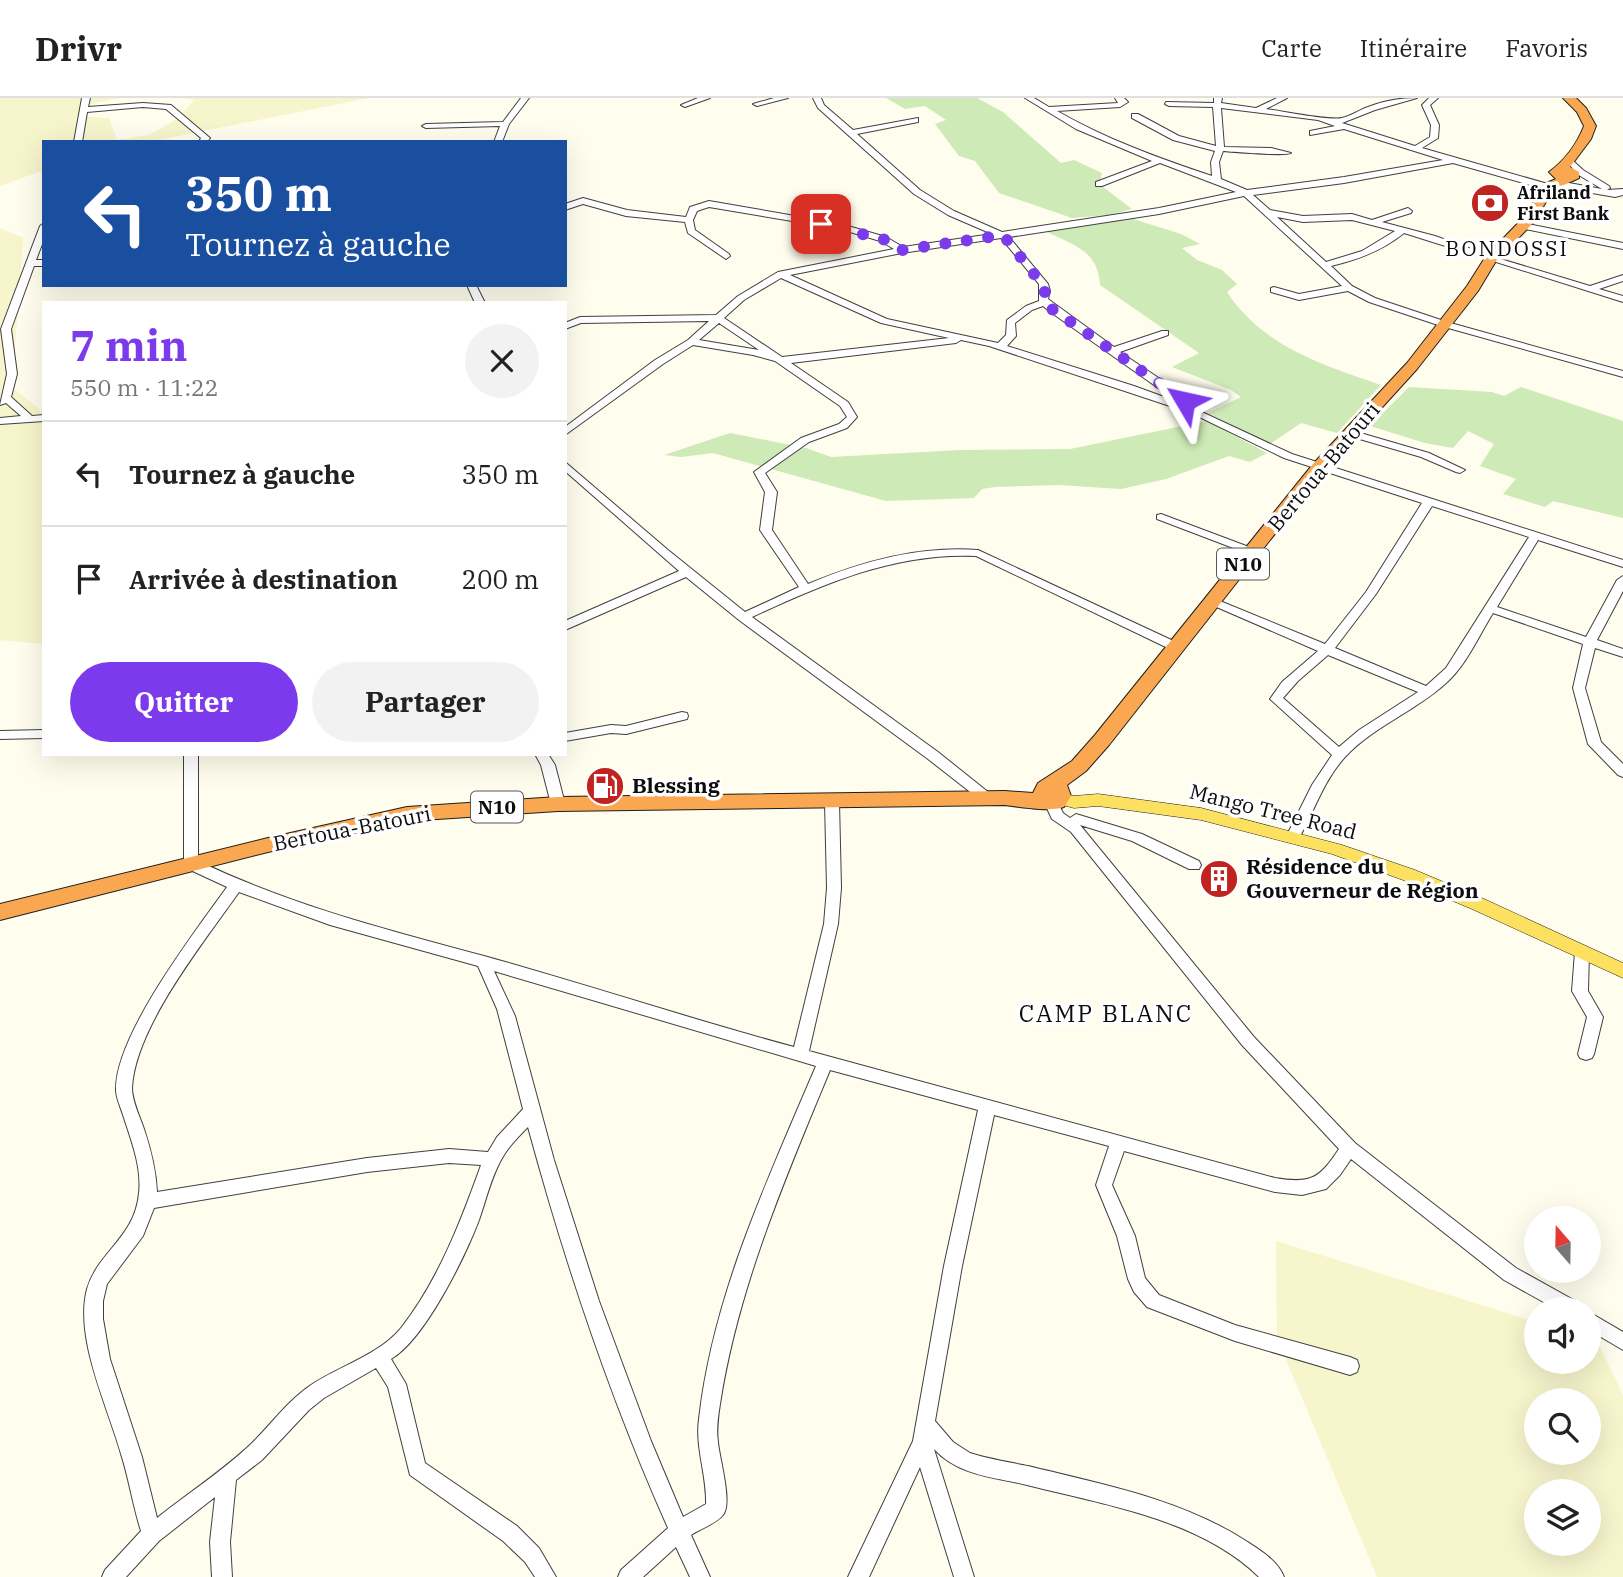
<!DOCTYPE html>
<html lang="fr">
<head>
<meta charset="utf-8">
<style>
	body { margin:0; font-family:"IBM Plex Serif",serif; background:#f2f2f2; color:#222; height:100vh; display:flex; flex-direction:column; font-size:26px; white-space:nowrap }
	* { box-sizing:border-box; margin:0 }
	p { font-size:23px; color:#767676 }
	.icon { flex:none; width:38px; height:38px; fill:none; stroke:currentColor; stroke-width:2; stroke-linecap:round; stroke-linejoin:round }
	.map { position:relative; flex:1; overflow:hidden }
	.panel { position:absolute; left:42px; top:203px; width:525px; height:455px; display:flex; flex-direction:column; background:#fff; border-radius:0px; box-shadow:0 7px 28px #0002 }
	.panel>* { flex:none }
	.hud { position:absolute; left:42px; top:42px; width:525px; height:147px; border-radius:0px; box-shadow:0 7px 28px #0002; background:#1a4fa0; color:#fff; overflow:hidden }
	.needle { width:46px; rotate:340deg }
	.controls { position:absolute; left:1524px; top:1108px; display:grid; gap:14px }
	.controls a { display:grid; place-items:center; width:77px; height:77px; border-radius:50%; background:#fff; box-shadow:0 7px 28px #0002; font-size:35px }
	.pin { position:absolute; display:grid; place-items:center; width:60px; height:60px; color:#fff; margin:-30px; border-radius:14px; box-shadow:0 4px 10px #0006 }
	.me { position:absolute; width:77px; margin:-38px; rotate:306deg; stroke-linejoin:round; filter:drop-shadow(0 0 5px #0008) }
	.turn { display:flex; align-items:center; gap:24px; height:147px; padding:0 28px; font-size:32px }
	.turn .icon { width:91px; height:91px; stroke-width:2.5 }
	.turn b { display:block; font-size:49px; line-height:60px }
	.round { display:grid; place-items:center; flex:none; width:74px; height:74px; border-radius:37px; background:#f2f2f2 }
	.summary { display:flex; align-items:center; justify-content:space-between; height:119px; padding:0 28px }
	h1 { font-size:42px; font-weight:800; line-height:52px; color:#7c3aed }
	.button { display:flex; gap:14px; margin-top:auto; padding:14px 28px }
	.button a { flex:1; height:80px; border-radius:42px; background:#7c3aed; color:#fff; font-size:28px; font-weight:800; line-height:80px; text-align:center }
	.button a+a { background:#f2f2f2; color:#222 }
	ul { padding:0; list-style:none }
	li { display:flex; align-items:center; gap:21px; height:105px; padding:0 28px; border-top:2px solid #e0e0e0 }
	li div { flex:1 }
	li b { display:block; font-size:26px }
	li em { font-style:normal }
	header { display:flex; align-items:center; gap:42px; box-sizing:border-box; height:98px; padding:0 35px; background:#fff; border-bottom:2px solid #e0e0e0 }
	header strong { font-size:33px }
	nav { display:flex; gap:38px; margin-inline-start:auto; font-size:24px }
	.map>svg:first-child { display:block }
	.farmland { fill:#f6f5cc; fill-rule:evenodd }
	.green { fill:#ceeab6 }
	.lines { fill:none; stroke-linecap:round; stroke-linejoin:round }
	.minor-casing { stroke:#404040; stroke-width:2 }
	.major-casing { stroke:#1e1e1e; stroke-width:1 }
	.highway-casing { stroke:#1e1e1e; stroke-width:2 }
	.minor { fill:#fff; fill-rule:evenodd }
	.major { fill:#fce060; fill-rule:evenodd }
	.highway { fill:#f9a851; fill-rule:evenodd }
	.route { stroke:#7c3aed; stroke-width:12; stroke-dasharray:0 21.6 }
	.labels { text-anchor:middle; stroke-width:7; stroke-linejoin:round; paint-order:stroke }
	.far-poi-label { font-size:18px; font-weight:bold; fill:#0d0d0d; stroke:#fff; text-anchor:start }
	.shield { fill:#fff; stroke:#565656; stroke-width:2 }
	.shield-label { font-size:19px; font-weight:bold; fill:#0d0d0d }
	.far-quarter-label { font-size:21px; letter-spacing:2px; fill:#0d0d0d; stroke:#fff }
	.street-label { font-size:21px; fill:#0d0d0d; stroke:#fff }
	.poi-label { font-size:21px; font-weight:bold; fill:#0d0d0d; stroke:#fff; text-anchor:start }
	.quarter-label { font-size:24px; letter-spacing:2px; fill:#0d0d0d; stroke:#fff }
</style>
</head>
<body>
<header>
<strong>Drivr</strong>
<nav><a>Carte</a><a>Itinéraire</a><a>Favoris</a></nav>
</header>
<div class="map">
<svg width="1623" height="1479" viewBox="0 0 1623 1479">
	<rect width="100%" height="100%" fill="#fffded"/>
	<g class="farmland">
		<path d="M0 0H120L91 6 86 10 88 19 109 20 117 42 149 37 177 21 194 2 181 0H369L148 44H44V72L0 88Z"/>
		<path d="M0 130 23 140 12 289 44 315V546L0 542Z"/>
		<path d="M1276 1143 1536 1224V1264H1589V1241L1597 1243 1623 1297V1479H1377L1277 1240ZM1536 1302H1589V1354H1536ZM1536 1393H1589V1446H1536Z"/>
	</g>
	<g class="green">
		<path d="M886 0H977L1003 14 1061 65 1074 62 1102 75 1099 86 1132 111 1109 117 1072 120 999 95 975 63 959 58 935 26 946 22 925 8 905 11Z"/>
		<path d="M1127 119 1181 136 1200 146 1182 150 1197 162 1222 172 1237 186 1227 194C1262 248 1323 267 1381 287L1337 335 1301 325 1270 346 1208 315 1241 299 1231 292 1172 269 1199 255 1100 187C1098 151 1072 147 1043 132Z"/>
		<path d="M1409 289 1492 294 1504 298 1521 289 1623 323V420L1553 403 1545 409 1503 396 1516 381 1480 368 1494 346 1468 333 1453 350 1425 345 1370 328Z"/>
		<path d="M1207 323 1267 355 1250 364 1229 358 1166 381 1121 391 1059 387 995 389 982 391 974 400 886 403 713 355 681 359 664 357 730 335 806 350 831 359 960 352 1070 351Z"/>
	</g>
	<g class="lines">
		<g class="minor-casing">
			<g id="minor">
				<path d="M82 0H90L88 9 143 5 171 7 210 40 207 44H199L201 40 166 11 143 9 87 14 82 44H74Z"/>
				<path d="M521 0H529L509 26 502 44H494L500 28 426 30 422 28 426 26 503 24Z"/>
				<path d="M698 0H710L685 9 681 7Z"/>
				<path d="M774 0H788L757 8 753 6Z"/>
				<path d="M813 0H821L824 7 853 32 918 20V24L857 36 920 92 954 113 1002 134 1159 110 1236 94 1160 65 1102 88H1096V84L1152 63 1076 31 1025 0H1034L1049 9 1118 5 1115 0H1124L1128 4 1120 9 1057 13C1106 41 1158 60 1212 78L1211 64 1215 53 1173 42 1132 20V16H1138L1179 38 1216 48 1213 9 1169 8 1165 6 1166 4 1214 5V0H1222L1221 5 1256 10 1277 0H1287L1266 11C1282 13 1329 23 1342 20 1351 18 1359 12 1368 9 1383 3 1401 0 1417 0L1375 12 1342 25 1415 48 1430 39 1431 27 1422 7 1429 0H1438L1430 7 1439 27 1438 40 1422 50 1548 86 1569 85 1602 91 1577 76 1565 61 1569 59 1583 72 1609 88 1610 90 1607 92 1623 91V97L1615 99 1569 91 1548 92 1453 65 1344 85 1253 97 1270 112 1303 118 1352 116 1372 122 1408 110 1412 113 1411 115 1382 124 1435 138 1494 159 1590 188 1623 177V183L1599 191 1623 198V204L1404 135C1382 153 1357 162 1331 168L1352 188 1375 200 1447 224 1623 273V279L1441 228 1369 204 1348 193 1299 202 1271 194V190L1274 189 1299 196 1342 188 1244 98 1159 116 1009 139 1048 186 1050 193 1048 201 1114 249 1162 233H1168V237L1120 254 1172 289 1204 315 1292 356 1623 462V469L1538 442 1497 509 1586 539 1617 482 1623 478V493L1597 542 1623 551V559L1595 550 1585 590 1601 644 1623 666V679L1618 677 1588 646 1573 590 1583 546 1493 515C1478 539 1466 568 1445 586 1414 614 1374 628 1345 659 1323 683 1314 714 1298 742H1288L1286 739 1312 687 1332 657 1270 601 1282 584 1318 553 1205 504 1207 501H1215L1325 546 1366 494 1422 405 1284 360 1191 315 989 248 961 242 956 245 791 265 848 304 857 319 847 330 809 344 765 375 777 394 772 432 808 486C863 463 918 448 978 452L1180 546 1182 549 1180 552H1172L976 458C896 454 823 486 752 519L938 654 993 698 995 701 993 704H983L928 661 739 522 686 479 565 532V523L679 473 565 373V364L668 452 745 514 799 489 760 432 765 394 754 374 801 340 839 326 847 319 840 308 775 263 753 257 693 247 663 266 565 337V329L655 262 688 242 709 223 581 225 565 231V225L580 219 716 217 738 198 778 174 894 151 880 143 840 131 709 109 697 113 693 122 695 132 729 156 730 158 726 161 688 135 685 124 626 118 583 106 565 112V106L583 100 627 112 686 119 690 109 709 103 841 126 886 139 903 149 992 136 948 117 914 96 818 10ZM1221 10 1318 22 1335 28 1310 33V37L1344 31 1443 62 1344 79 1247 92 1221 81 1219 64 1223 53C1235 54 1286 58 1291 55L1271 50 1224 49ZM1277 119 1303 124 1352 122 1395 133 1362 153 1326 164ZM1001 140 1039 186V203L1026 208 1007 222 1006 237 998 245 887 221 790 177 902 155ZM781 180 881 225 949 240 782 259 724 220 744 202ZM1043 208 1049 213 1178 304 1134 288 1007 248 1016 238 1015 225 1032 212ZM719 225 759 252 699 242ZM1432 408 1529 439 1446 570 1426 588 1335 550 1376 496ZM1328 557 1418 594 1359 632 1339 649 1283 600 1298 583Z"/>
				<path d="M44 125V141L36 162H44V168H34L11 231 17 276 11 299 32 318 44 317V323L0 326V320L21 318 6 305 0 307 7 276 1 231 40 128Z"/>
				<path d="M1523 125 1623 145V151L1520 130V126Z"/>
				<path d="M467 187H476L485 205H475Z"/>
				<path d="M1350 332 1429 355 1465 372 1460 375 1456 374 1421 359 1346 337V333Z"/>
				<path d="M1161 416 1257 452 1259 454 1253 457 1249 456 1157 421V417Z"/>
				<path d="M682 614 687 615 688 618 687 621 626 636 611 635 565 643V635L611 627 626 628Z"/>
				<path d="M44 632V640L0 641V633Z"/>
				<path d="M184 656H198V763C293 808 384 831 484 858 588 887 690 921 794 949L824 826 827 790 825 704 827 701H837L839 704 841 790 838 826 809 953 1275 1080C1311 1086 1319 1081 1339 1051L1242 947 1071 734 1052 721 1044 704 1046 701H1056L1063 715 1070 720 1076 716 1142 736 1199 763 1201 767 1199 771H1189L1132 743 1080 727 1254 939 1355 1045 1516 1170 1579 1205 1582 1211H1556L1504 1182 1351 1061 1340 1077 1326 1091 1302 1097 1275 1094 1124 1053 1112 1087 1135 1138 1145 1180 1159 1197 1235 1227 1350 1259 1357 1262 1359 1268 1357 1274 1350 1277 1235 1243 1147 1209 1134 1194 1128 1181 1117 1138 1096 1087 1109 1048 994 1017 962 1168 935 1323 953 1344 970 1355C989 1361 1008 1364 1028 1368 1101 1386 1181 1401 1246 1443 1260 1452 1278 1463 1284 1479H1259C1200 1421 1105 1407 1027 1387 994 1379 959 1378 934 1351L974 1479H954L920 1369 869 1479H848L913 1343 944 1168 978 1012 830 972C785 1081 738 1189 720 1306 718 1319 716 1331 718 1344 719 1359 733 1405 723 1417 717 1425 700 1431 691 1437L710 1479H690L676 1449 643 1479H618L621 1472 668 1430C610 1300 565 1165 528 1029 518 1039 508 1049 501 1062 491 1080 486 1102 479 1122 465 1159 425 1241 391 1261L406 1286 425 1365 517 1428 539 1450 556 1479H535L525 1464 503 1443 410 1377 388 1289 376 1270 324 1300 309 1312 262 1362 236 1382 230 1444 232 1479H212L210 1444 215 1399 159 1443 126 1479H102L105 1472 141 1433C133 1408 129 1381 121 1356 108 1309 74 1240 87 1191 98 1153 135 1140 139 1095 142 1069 131 1042 123 1017 121 1010 116 1000 116 992 115 937 195 834 227 789L186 770 184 766ZM239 794 330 827 478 868 497 911 523 1011 497 1039 488 1054 449 1051 367 1060 157 1094C156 1072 151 1052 144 1031 140 1019 132 1003 132 990 135 929 204 844 239 794ZM494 873 816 968C768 1081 713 1197 699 1321 695 1350 707 1377 706 1406L683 1419 651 1343 599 1203 554 1062 515 918ZM449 1065 481 1067C461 1123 438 1183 401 1230 379 1257 339 1268 311 1287 287 1303 270 1328 250 1347 221 1374 187 1396 157 1420L142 1359 110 1261 103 1221V1203L107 1186 143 1138 154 1110 367 1074Z"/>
				<path d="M535 656H548L555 667 565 706 563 709H553L551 706 541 667Z"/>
				<path d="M1582 848 1587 850 1589 854 1588 893 1603 919 1594 956 1592 960 1586 962 1580 960 1578 956 1587 919 1572 893 1575 854 1577 850Z"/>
				<path d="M1589 1214 1623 1234V1252L1589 1232Z"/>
			</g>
		</g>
		<g class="major-casing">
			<path id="major" d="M1061 695 1074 698 1098 696 1201 710 1342 747 1415 772 1484 801 1623 865V880L1472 811 1403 782 1332 756 1201 722 1098 708 1074 710 1055 705 1052 701Z"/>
		</g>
		<g class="highway-casing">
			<path id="highway" d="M1563 0H1576L1586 10 1596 28 1591 41 1570 69 1579 74V80L1553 92 1534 124 1496 163 1478 193 1417 271 1325 372 1109 647 1086 673 1067 687 1071 698 1064 709C1049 714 1021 709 1005 707L558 713 407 723 268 754 0 822V806L268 740 407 709 558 699 1005 693 1033 695 1038 685 1072 663 1095 637 1313 366 1407 265 1467 188 1486 158 1524 119 1544 86 1556 81 1549 74C1564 63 1577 46 1584 28L1577 14Z"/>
		</g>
		<use href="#minor" class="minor"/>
		<use href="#major" class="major"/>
		<use href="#highway" class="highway"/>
	</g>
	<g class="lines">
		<path class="route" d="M821 126 883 141 902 152 1003 137 1042 186 1045 193 1043 202 1052 211 1185 303"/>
	</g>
	<defs>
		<g id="bank-disc" transform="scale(2.0125)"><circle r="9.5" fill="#c12321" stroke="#fff"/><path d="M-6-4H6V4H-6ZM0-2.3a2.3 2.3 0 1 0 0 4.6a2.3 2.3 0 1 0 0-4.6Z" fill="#fff"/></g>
		<g id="fuel-disc" transform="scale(2.0125)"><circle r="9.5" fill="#c12321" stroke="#fff"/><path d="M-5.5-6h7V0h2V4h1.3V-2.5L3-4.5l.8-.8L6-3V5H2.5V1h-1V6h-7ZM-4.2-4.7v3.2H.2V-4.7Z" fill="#fff"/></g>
		<g id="building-disc" transform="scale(2.0125)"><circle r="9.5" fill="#c12321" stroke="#fff"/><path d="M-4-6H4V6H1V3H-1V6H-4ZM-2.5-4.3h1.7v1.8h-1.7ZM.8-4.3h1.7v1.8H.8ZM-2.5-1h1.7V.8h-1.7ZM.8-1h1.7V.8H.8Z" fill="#fff"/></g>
	</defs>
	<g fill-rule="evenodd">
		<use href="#bank-disc" x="1490" y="105"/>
		<use href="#fuel-disc" x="605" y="688"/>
		<use href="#building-disc" x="1219" y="781"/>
	</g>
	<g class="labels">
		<g class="far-poi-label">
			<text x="1517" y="101">Afriland<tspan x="1517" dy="21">First Bank</tspan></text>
		</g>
		<g class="shield">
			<rect x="1217" y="450.5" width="52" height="31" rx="5"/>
			<rect x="471" y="693.5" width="52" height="31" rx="5"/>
		</g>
		<g class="shield-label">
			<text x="1243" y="473">N10</text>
			<text x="497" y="716">N10</text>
		</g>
		<g class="far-quarter-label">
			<text x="1507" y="158">BONDOSSI</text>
		</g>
		<g class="street-label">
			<text transform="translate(1324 369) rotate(-50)" y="7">Bertoua-Batouri</text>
			<text transform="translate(1273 714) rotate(14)" y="7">Mango Tree Road</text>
			<text transform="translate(352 731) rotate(-11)" y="7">Bertoua-Batouri</text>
		</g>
		<g class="poi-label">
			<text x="632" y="695">Blessing</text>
			<text x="1246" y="776">Résidence du<tspan x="1246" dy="24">Gouverneur de Région</tspan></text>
		</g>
		<g class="quarter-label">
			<text x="1106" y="924">CAMP BLANC</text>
		</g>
	</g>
</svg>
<div class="controls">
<a><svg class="needle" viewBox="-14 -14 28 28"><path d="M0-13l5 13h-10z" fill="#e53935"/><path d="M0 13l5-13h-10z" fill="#767676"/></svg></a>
<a><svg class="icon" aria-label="sound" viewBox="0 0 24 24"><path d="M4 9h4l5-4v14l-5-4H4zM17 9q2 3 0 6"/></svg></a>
<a><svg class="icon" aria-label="search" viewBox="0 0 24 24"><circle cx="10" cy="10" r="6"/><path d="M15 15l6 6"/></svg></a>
<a><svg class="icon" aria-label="layers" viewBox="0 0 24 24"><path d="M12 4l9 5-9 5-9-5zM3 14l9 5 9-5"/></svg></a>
</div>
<div class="pin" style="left:821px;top:126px;background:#d93025"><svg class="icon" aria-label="arrive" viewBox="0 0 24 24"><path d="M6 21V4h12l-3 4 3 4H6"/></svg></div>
<svg class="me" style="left:1185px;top:303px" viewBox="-20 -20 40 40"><path d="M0-17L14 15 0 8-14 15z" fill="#7c3aed" stroke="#fff" stroke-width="4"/></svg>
<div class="hud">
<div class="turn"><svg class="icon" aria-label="left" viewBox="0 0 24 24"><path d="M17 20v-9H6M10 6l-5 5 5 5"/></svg><div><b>350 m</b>Tournez à gauche</div></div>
</div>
<section class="panel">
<div class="summary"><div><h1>7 min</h1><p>550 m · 11:22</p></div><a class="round"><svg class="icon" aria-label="close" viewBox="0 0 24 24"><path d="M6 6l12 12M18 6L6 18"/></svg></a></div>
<ul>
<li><svg class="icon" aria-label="left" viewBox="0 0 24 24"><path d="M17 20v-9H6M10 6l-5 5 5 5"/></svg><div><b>Tournez à gauche</b></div><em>350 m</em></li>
<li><svg class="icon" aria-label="arrive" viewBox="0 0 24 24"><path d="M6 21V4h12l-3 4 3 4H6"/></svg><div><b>Arrivée à destination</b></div><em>200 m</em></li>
</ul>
<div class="button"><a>Quitter</a><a>Partager</a></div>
</section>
</div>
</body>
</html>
